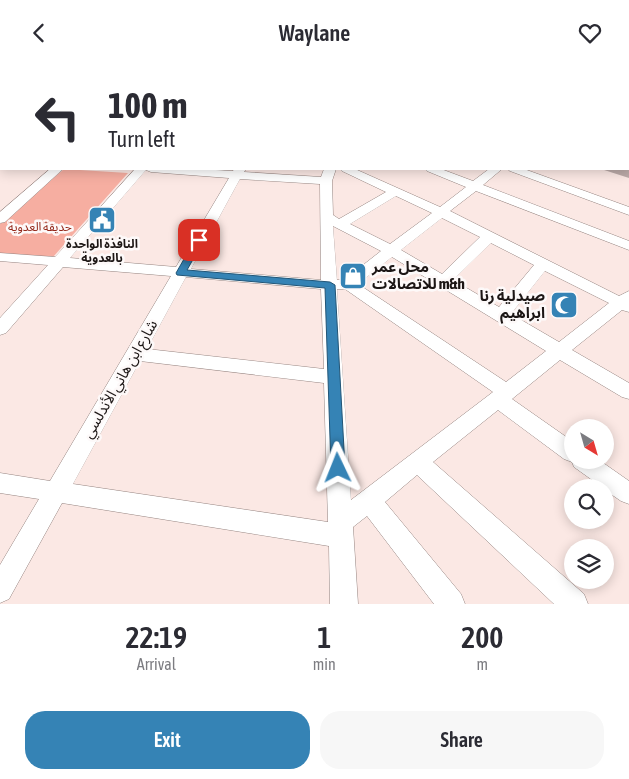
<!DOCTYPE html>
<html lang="en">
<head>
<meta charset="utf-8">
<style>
	body { margin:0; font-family:"Asap Condensed","Noto Sans Arabic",sans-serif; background:#f7f7f7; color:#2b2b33; height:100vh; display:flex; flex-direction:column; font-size:19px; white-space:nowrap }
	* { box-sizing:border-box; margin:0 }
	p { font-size:16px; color:#7c7c81 }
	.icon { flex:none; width:28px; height:28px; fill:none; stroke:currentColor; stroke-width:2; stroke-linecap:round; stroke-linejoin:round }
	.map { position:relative; height:539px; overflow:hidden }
	.panel { display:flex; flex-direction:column; background:#fff; flex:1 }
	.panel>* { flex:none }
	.guide { position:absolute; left:0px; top:0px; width:630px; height:105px; box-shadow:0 2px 12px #0003; background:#fff; color:#2b2b33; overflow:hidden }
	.needle { width:32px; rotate:143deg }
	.fabs { position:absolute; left:564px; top:354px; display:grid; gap:10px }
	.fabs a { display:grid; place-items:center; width:50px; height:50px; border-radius:50%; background:#fff; box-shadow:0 2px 12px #0003; font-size:25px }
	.pin { position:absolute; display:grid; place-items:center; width:42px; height:42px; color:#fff; margin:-21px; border-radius:10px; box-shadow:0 2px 8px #0006 }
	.me { position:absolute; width:55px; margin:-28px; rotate:358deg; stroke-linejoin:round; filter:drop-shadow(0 0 4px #0008) }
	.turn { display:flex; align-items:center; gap:18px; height:105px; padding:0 25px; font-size:22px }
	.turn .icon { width:65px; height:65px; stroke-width:2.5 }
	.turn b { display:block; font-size:35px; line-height:42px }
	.eta { display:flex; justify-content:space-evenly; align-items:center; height:85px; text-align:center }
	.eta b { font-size:30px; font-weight:600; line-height:35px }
	.action { display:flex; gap:10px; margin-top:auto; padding:10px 25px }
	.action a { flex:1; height:58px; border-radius:20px; background:#3583b5; color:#fff; font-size:20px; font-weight:600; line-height:58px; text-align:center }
	.action a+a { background:#f7f7f7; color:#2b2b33 }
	header { display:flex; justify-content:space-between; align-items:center; height:65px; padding:0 25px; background:#fff; font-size:22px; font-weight:600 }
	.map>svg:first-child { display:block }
	.green { fill:#f6aea1 }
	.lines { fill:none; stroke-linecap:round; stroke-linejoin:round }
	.street-casing { stroke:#958480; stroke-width:1 }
	.street { fill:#fff; fill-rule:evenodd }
	.wall { fill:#bbaaa8 }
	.route { fill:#3583b5; stroke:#225576 }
	.labels { text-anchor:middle; stroke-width:5; stroke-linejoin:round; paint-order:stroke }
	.far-park-label { font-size:12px; fill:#932719; stroke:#fdf9f9 }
	.far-poi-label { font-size:12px; font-weight:bold; fill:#1c1615; stroke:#fdf9f9 }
	.poi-label { font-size:15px; font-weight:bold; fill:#1c1615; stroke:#fdf9f9; text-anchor:start }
	.street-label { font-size:15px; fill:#1c1615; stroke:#fdf9f9 }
</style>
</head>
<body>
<header><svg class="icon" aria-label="back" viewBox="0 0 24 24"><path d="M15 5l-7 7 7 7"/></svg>Waylane<svg class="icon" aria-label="heart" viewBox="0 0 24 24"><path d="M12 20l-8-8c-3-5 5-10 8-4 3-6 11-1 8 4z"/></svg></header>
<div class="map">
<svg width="629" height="539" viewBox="0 0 629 539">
	<rect width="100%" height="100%" fill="#fbe8e4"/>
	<path class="green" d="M64 104 128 108 53 192 0 189V159Z"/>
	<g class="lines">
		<g class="street-casing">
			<g id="street">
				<path d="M0 0H5L6 1 0 3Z"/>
				<path d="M190 0H212L213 1H191Z"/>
				<rect x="293" y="0" width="8" height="1"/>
				<path d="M338 0H352L353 1H339Z"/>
				<rect x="415" y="0" width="8" height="1"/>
				<path d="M481 0H493L494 1H482Z"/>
				<path d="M562 0H574L575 1H563Z"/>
				<path d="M0 13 1 14V20L0 19Z"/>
				<path d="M50 104H63L5 157 0 158V147Z"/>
				<path d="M135 104H198L233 106 234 104H246L244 107 321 112 324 104H336L332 116 333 150 339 154 386 127 342 106 340 104H355L440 142 466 122 427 106 425 104H441L473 116 489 104H502L483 120 629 176V185L476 126 450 146 619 231 629 226V247L622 245 572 285 629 318V334L622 332 560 295 512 334 572 376V395H599L629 416V439L621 436 605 425V422H602L574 402 572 397 564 394 498 345 433 397 584 529 588 539H554L417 410 385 437 461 529 465 539H434L367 451 353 462 358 539H330L329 481 62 438 9 534 0 538V500L39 434 0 428V408L50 416 171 211 63 202 6 268 0 270V253L48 200 0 196V188L55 192ZM146 105 151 107 229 113 176 202 70 193ZM240 114 320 119 321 215 191 204ZM396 131 432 148 390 179 350 159ZM442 153 480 172 442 209 401 185ZM333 161 381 186 344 215H337ZM491 178 534 200 499 242 453 215ZM392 192 546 286 506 317 358 219ZM545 206 609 238 559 277 511 249ZM186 212 321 224 324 304 147 284ZM337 224H345L493 327 351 435ZM140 296 324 318 328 457 73 419Z"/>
				<path d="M508 104H524L629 142V150L510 106Z"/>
			</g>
		</g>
		<use href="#street" class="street"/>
	</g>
	<path class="wall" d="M629 88V113L601 104H629Z"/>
	<path class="route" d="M199 172 204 175 187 205 330 217 335 220 345 403 343 407 338 409 333 407 331 403 325 223 177 210 176 208 195 175Z"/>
	<defs>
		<g id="civic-square" transform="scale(1.4375)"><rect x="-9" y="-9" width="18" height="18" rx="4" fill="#3583b5" stroke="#fdf9f9"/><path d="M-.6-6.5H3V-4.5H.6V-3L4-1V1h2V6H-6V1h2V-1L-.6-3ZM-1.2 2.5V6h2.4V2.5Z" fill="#fff"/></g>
		<g id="shop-square" transform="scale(1.4375)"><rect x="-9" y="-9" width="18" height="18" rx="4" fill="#3583b5" stroke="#fdf9f9"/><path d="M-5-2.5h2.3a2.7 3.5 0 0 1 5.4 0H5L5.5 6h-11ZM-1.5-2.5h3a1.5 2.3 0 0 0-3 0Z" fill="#fff"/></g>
		<g id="mosque-square" transform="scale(1.4375)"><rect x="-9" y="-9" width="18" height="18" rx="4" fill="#3583b5" stroke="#fdf9f9"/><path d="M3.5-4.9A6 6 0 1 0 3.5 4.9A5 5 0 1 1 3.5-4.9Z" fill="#fff"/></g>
	</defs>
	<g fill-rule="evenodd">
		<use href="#civic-square" x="102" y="155"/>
		<use href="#shop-square" x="353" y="211"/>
		<use href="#mosque-square" x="564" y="240"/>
	</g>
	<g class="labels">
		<g class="far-park-label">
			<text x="40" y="166">حديقة العدوية</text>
		</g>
		<g class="far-poi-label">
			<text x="102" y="183">النافذة الواحدة<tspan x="102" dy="14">بالعدوية</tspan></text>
		</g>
		<g class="poi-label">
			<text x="372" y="207">محل عمر<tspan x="372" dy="17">للاتصالات m&amp;h</tspan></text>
			<text x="545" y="236" text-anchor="end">صيدلية رنا<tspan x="545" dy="17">ابراهيم</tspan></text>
		</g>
		<g class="street-label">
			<text transform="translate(120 314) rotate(-60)" y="5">شارع ابن هاني الأندلسي</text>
		</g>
	</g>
</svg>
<div class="fabs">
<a><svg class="needle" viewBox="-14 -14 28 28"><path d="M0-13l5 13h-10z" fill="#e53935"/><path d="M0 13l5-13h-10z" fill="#7c7c81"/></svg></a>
<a><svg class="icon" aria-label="search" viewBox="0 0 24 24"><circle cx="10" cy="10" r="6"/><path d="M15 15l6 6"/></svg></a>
<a><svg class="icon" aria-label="layers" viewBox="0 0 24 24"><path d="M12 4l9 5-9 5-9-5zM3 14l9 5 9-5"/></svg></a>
</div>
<div class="pin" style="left:199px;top:175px;background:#d93025"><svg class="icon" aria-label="arrive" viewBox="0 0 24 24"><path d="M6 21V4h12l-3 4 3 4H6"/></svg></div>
<svg class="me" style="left:338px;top:403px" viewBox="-20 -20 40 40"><path d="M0-17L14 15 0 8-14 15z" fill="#3583b5" stroke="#fff" stroke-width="4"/></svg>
<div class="guide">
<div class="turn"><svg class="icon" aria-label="left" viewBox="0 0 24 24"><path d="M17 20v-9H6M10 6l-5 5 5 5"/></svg><div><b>100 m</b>Turn left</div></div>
</div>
</div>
<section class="panel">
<div class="eta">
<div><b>22:19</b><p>Arrival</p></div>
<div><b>1</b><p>min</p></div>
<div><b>200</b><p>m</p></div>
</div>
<div class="action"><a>Exit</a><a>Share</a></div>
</section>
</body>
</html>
